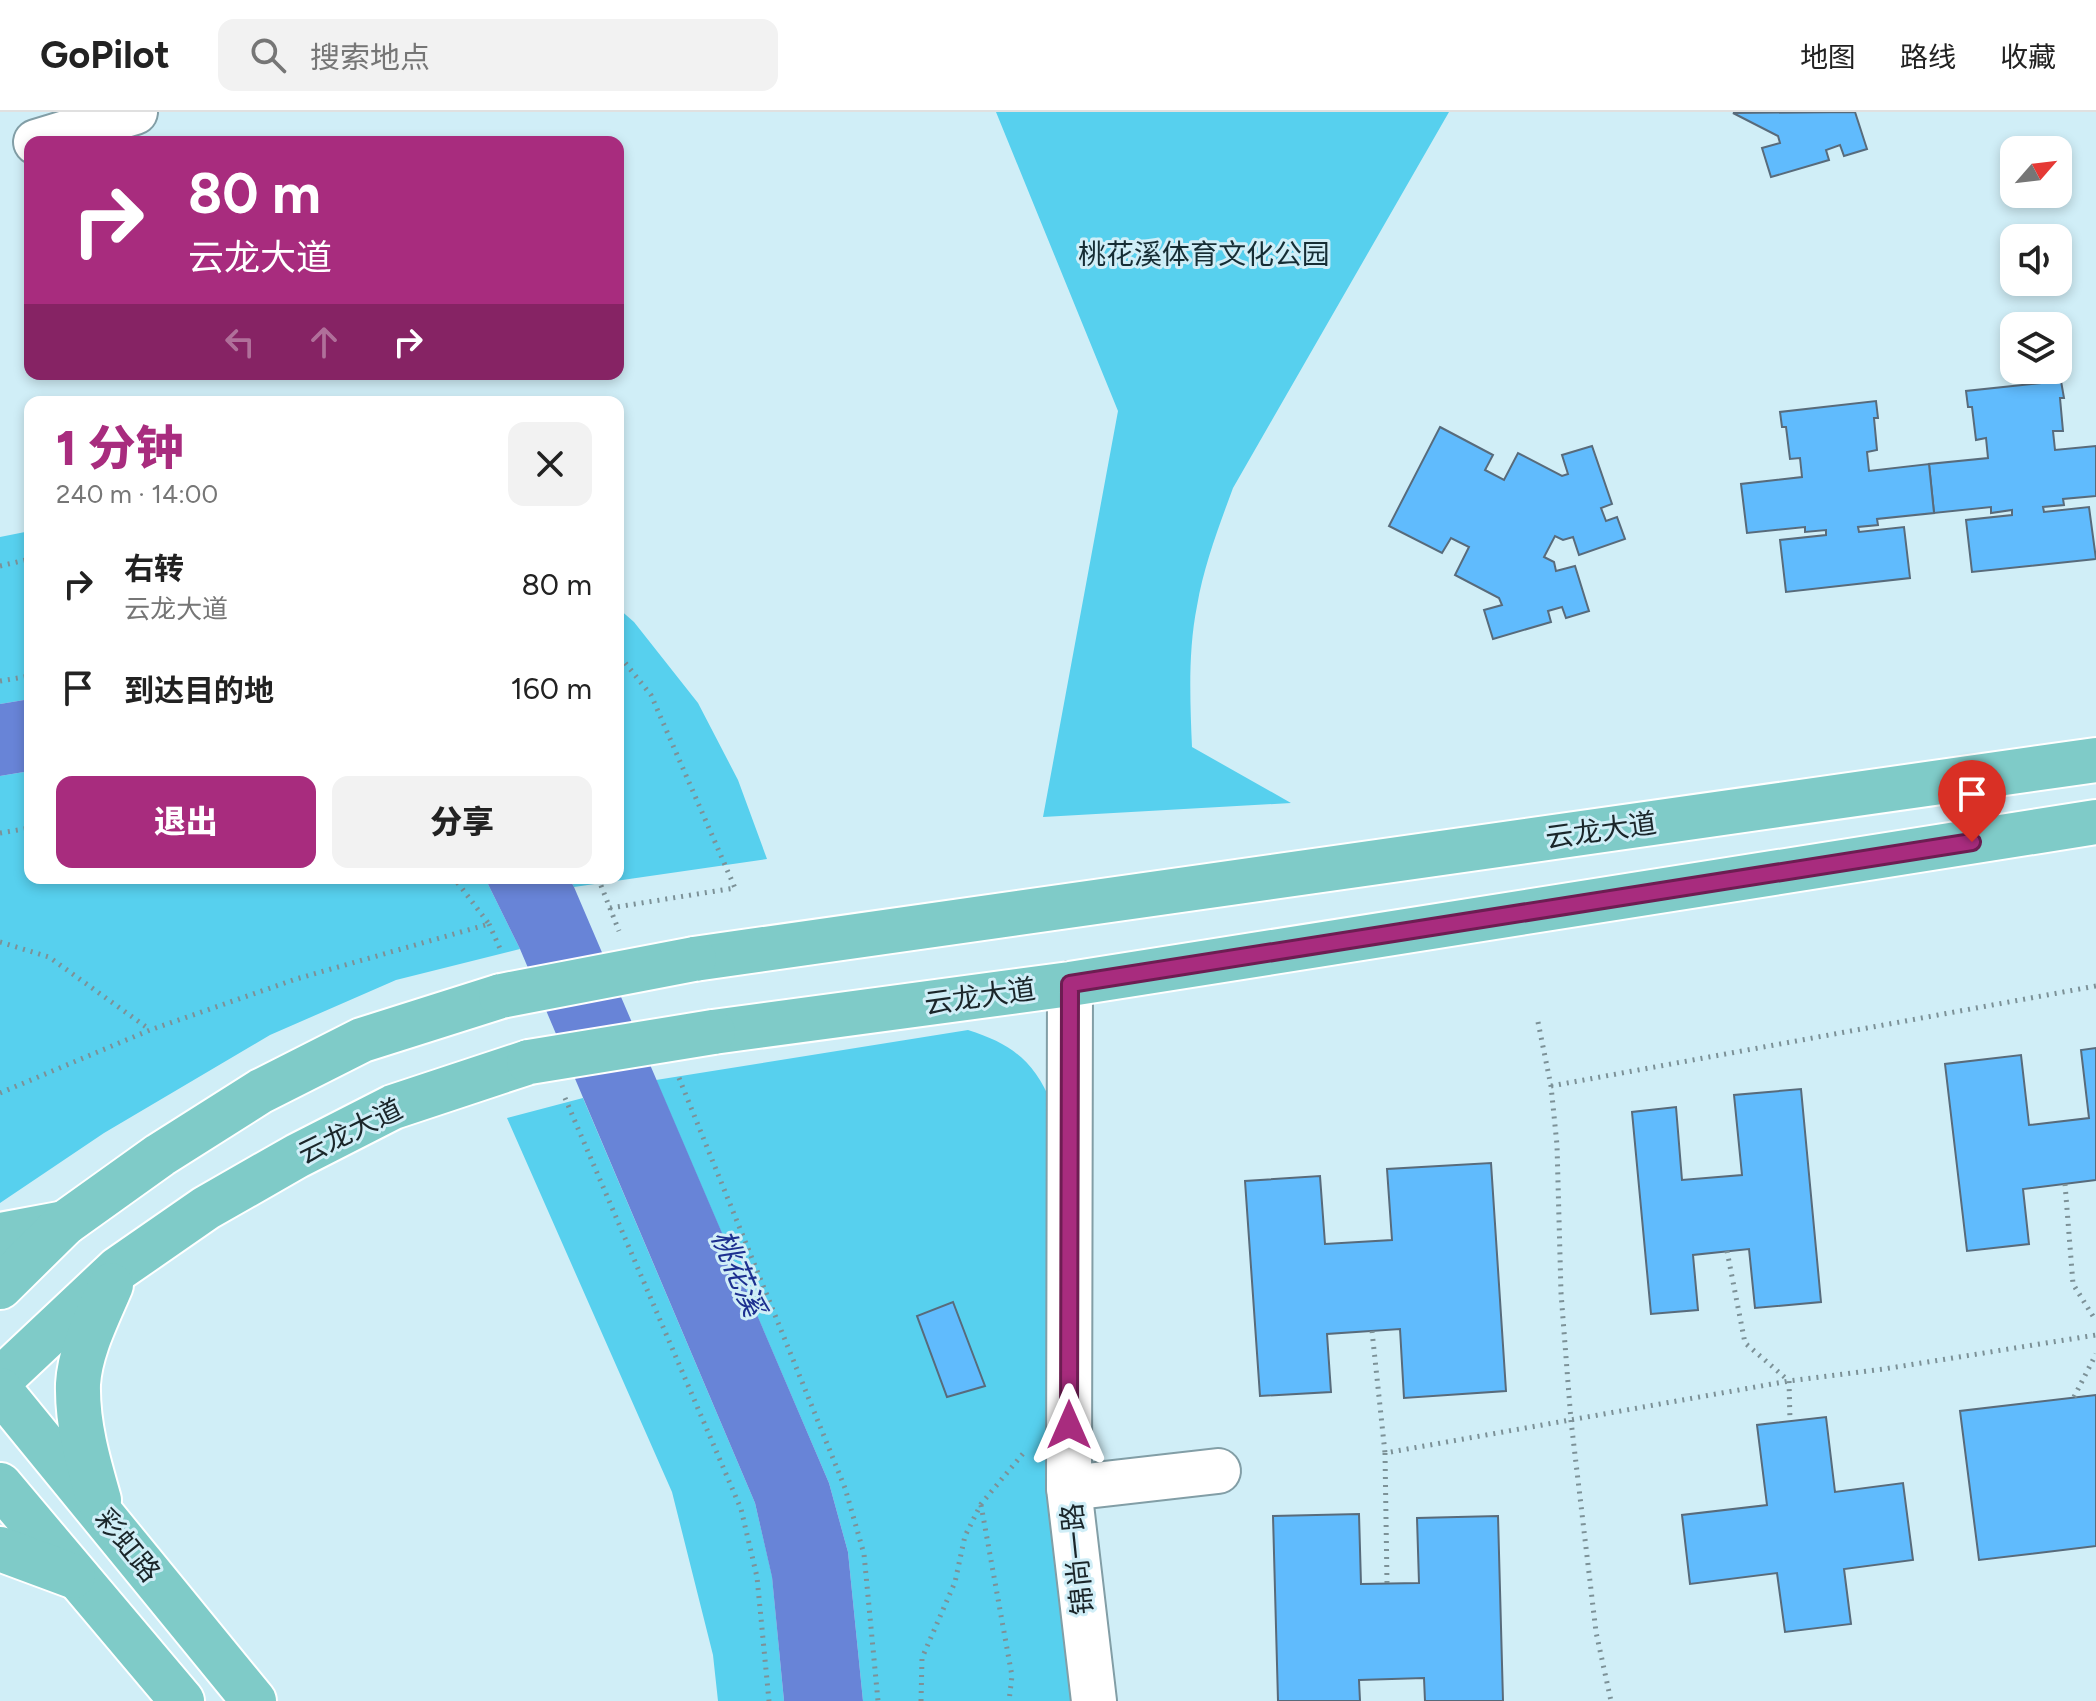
<!DOCTYPE html>
<html lang="zh">
<head>
<meta charset="utf-8">
<style>
	body { margin:0; font-family:Figtree,"Noto Sans SC",sans-serif; background:#f2f2f2; color:#222; height:100vh; display:flex; flex-direction:column; font-size:30px; white-space:nowrap }
	* { box-sizing:border-box; margin:0 }
	p { font-size:26px; color:#767676 }
	.icon { flex:none; width:44px; height:44px; fill:none; stroke:currentColor; stroke-width:2; stroke-linecap:round; stroke-linejoin:round }
	.map { position:relative; flex:1; overflow:hidden }
	.sheet { position:absolute; left:24px; top:284px; width:600px; height:488px; display:flex; flex-direction:column; background:#fff; border-radius:16px; box-shadow:0 4px 12px #0003 }
	.sheet>* { flex:none }
	.top-card { position:absolute; left:24px; top:24px; width:600px; height:244px; border-radius:16px; box-shadow:0 4px 12px #0003; background:#a82c7e; color:#fff; overflow:hidden }
	.needle { width:52px; rotate:62deg }
	.tools { position:absolute; left:2000px; top:24px; display:grid; gap:16px }
	.tools a { display:grid; place-items:center; width:72px; height:72px; border-radius:16px; background:#fff; box-shadow:0 4px 12px #0003; font-size:40px }
	.pin { position:absolute; display:grid; place-items:center; width:68px; height:68px; color:#fff; margin:-82px -34px; border-radius:50% 50% 50% 0; rotate:-45deg; box-shadow:0 0 8px #0007 }
	.pin .icon { rotate:45deg }
	.me { position:absolute; width:88px; margin:-44px; rotate:0deg; stroke-linejoin:round; filter:drop-shadow(0 0 6px #0008) }
	.turn { display:flex; align-items:center; gap:28px; height:168px; padding:0 32px; font-size:36px }
	.turn .icon { width:104px; height:104px; stroke-width:2.5 }
	.turn b { display:block; font-size:56px; line-height:68px }
	.lanes { display:flex; align-items:center; height:76px; padding:0 32px; background:#0003; justify-content:center; gap:40px; direction:ltr }
	.lanes .off { opacity:.35 }
	.round { display:grid; place-items:center; flex:none; width:84px; height:84px; border-radius:16px; background:#f2f2f2 }
	.head { display:flex; align-items:center; justify-content:space-between; height:136px; padding:0 32px }
	h1 { font-size:48px; font-weight:800; line-height:60px; color:#a82c7e }
	.button { display:flex; gap:16px; margin-top:auto; padding:16px 32px }
	.button a { flex:1; height:92px; border-radius:16px; background:#a82c7e; color:#fff; font-size:32px; font-weight:800; line-height:92px; text-align:center }
	.button a+a { background:#f2f2f2; color:#222 }
	ul { padding:0; list-style:none }
	li { display:flex; align-items:center; gap:24px; height:104px; padding:0 32px }
	li div { flex:1 }
	li b { display:block; font-size:30px }
	li em { font-style:normal }
	header { display:flex; align-items:center; gap:48px; box-sizing:border-box; height:112px; padding:0 40px; background:#fff; border-bottom:2px solid #e0e0e0 }
	header strong { font-size:38px }
	nav { display:flex; gap:44px; margin-inline-start:auto; font-size:28px }
	.search { width:560px; height:72px; background:#f2f2f2; display:flex; align-items:center; gap:20px; box-sizing:border-box; padding:0 28px; border-radius:16px; color:#767676; font-size:30px }
	.map>svg:first-child { display:block }
	.green { fill:#57d0ee }
	.water { fill:#6884d7 }
	.building { fill:#60bbfd; stroke:#586b7b; stroke-width:2 }
	.lines { fill:none; stroke-linecap:round; stroke-linejoin:round }
	.minor-casing { stroke:#829ea6; stroke-width:48 }
	.major-casing { stroke:#fff; stroke-width:48 }
	.path { stroke:#7c9197; stroke-width:5; stroke-dasharray:2 6; stroke-linecap:butt }
	.minor { stroke:#fff; stroke-width:44 }
	.major { stroke:#7fcbc8; stroke-width:44 }
	.major-bridge-casing { stroke:#fff; stroke-width:48; stroke-linecap:butt }
	.major-bridge { stroke:#7fcbc8; stroke-width:44 }
	.route-casing { stroke:#6d1d52; stroke-width:20 }
	.route { stroke:#a82c7e; stroke-width:14 }
	.labels { text-anchor:middle; stroke-width:6; stroke-linejoin:round; paint-order:stroke }
	.park-label { font-size:28px; fill:#162d34; stroke:#d0eef7 }
	.street-label { font-size:28px; fill:#1b262a; stroke:#d0eef7 }
	.water-label { font-size:30px; font-style:italic; fill:#1d3090; stroke:#d0eef7 }
</style>
</head>
<body>
<header>
<strong>GoPilot</strong>
<div class="search"><svg class="icon" aria-label="search" viewBox="0 0 24 24"><circle cx="10" cy="10" r="6"/><path d="M15 15l6 6"/></svg>搜索地点</div>
<nav><a>地图</a><a>路线</a><a>收藏</a></nav>
</header>
<div class="map">
<svg width="2096" height="1589" viewBox="0 0 2096 1589">
	<rect width="100%" height="100%" fill="#d0eef7"/>
	<g class="green">
		<path d="M996 0H1449L1233 376C1219 414 1204 453 1197 494 1188 539 1190 588 1192 635L1291 691 1043 705 1118 299Z"/>
		<path d="M30 419V587L0 592V425Z"/>
		<path d="M618 496 634 510 698 591 738 668 767 747 574 775 569 766H618Z"/>
		<path d="M30 659V766H485L520 837 396 868 270 923 104 1021 0 1091V664Z"/>
		<path d="M968 918C1012 932 1034 949 1052 992L1074 1589H863L848 1440 829 1371 656 968Z"/>
		<path d="M583 986 755 1391 772 1464 784 1589H718L713 1543 672 1380 507 1006Z"/>
	</g>
	<g class="water">
		<path d="M30 587V659L0 664V592Z"/>
		<path d="M485 766H569L574 775 829 1371 848 1440 863 1589H784L772 1465 755 1391 520 837Z"/>
	</g>
	<g class="building">
		<path d="M1855 0 1867 37 1844 44 1840 33 1826 38 1829 48 1771 65 1762 36 1780 31 1778 24 1733 1Z"/>
		<path d="M2061 269 2064 286H2060L2063 319H2053L2055 338 2096 334V384L2063 387 2064 393 2043 395 2044 400 2089 395 2096 447 1972 460 1966 408 2012 403V398L1991 401V395L1934 401 1929 352 1988 346 1986 326 1976 328 1972 295H1968L1966 279Z"/>
		<path d="M1876 289 1878 306H1874L1877 338 1867 340 1869 359 1929 352 1934 401 1877 407 1878 413 1858 415 1859 420 1904 415 1910 466 1786 480 1780 428 1826 423V418L1805 420V415L1747 421 1741 372 1802 365 1800 346 1790 347 1786 315H1782L1780 300Z"/>
		<path d="M1440 315 1493 343 1485 358 1504 368 1518 341 1562 364 1568 362 1562 343 1592 334 1612 392 1601 396 1606 409 1617 405 1625 427 1579 443 1573 425 1563 428 1555 424 1544 445 1554 450 1556 459 1575 454 1589 499 1566 506 1562 495 1548 499 1551 510 1493 527 1484 498 1502 493 1499 486 1455 463 1469 435 1451 426 1442 441 1389 414Z"/>
		<path d="M2096 936V1068L2023 1077 2029 1132 1967 1139 1945 952 2021 943 2029 1013 2089 1006 2081 938Z"/>
		<path d="M1801 977 1821 1190 1755 1196 1749 1137 1693 1143 1698 1198 1651 1202 1632 1000 1676 995 1682 1068 1742 1063 1734 983Z"/>
		<path d="M1491 1051 1506 1279 1404 1286 1400 1217 1327 1222 1331 1280 1260 1284 1245 1069 1320 1064 1325 1132 1392 1128 1387 1057Z"/>
		<path d="M953 1190 985 1274 947 1285 917 1204Z"/>
		<path d="M2096 1283V1434L1979 1448 1960 1299Z"/>
		<path d="M1826 1305 1835 1380 1903 1371 1913 1448 1844 1457 1851 1512 1785 1520 1777 1461 1690 1472 1682 1403 1767 1393 1757 1313Z"/>
		<path d="M1359 1402 1361 1472 1419 1471 1417 1406 1498 1404 1503 1589H1425L1424 1566 1359 1568 1360 1589H1278L1273 1404Z"/>
	</g>
	<g class="lines">
		<g class="minor-casing">
			<g id="minor">
				<path d="M36 30 135 0"/>
				<path d="M1070 872 1069 1376 1094 1589"/>
				<path d="M1069 1376 1218 1359"/>
			</g>
		</g>
		<g class="major-casing">
			<g id="major">
				<path d="M694 847 2096 648"/>
				<path d="M713 920 1070 872 2096 710"/>
				<path d="M0 1123 65 1111"/>
				<path d="M0 1175 65 1111 160 1043 261 979 362 928 501 884"/>
				<path d="M0 1268 118 1157 206 1096 297 1044 393 995 529 950"/>
				<path d="M0 1278 254 1589"/>
				<path d="M0 1373 182 1589"/>
				<path d="M99 1388C88 1350 77 1312 78 1272 80 1238 98 1204 111 1173"/>
				<path d="M0 1437 73 1464"/>
			</g>
		</g>
		<g class="path">
			<path d="M0 454 30 447"/>
			<path d="M0 569 30 564"/>
			<path d="M0 721 30 716"/>
			<path d="M598 766 619 819"/>
			<path d="M610 796 735 776 651 583 618 542"/>
			<path d="M489 812 502 841"/>
			<path d="M0 830 49 845 149 917"/>
			<path d="M1538 910 1551 974 1557 1033 1561 1181 1571 1309 1596 1520 1611 1589"/>
			<path d="M679 966 845 1376 864 1442 878 1589"/>
			<path d="M1551 974 2096 874"/>
			<path d="M0 981 150 918 296 867 489 812 454 766"/>
			<path d="M565 986 741 1397 757 1465 769 1589"/>
			<path d="M2065 1072 2073 1172 2096 1209"/>
			<path d="M1727 1139 1745 1231 1789 1269 1790 1309"/>
			<path d="M1372 1219 1385 1341"/>
			<path d="M2074 1285 2096 1242"/>
			<path d="M981 1393 1012 1564 1009 1589"/>
			<path d="M1387 1471 1385 1341 1789 1269 1884 1257 2096 1223"/>
			<path d="M921 1589 922 1546 955 1470 965 1424 981 1392 1026 1338"/>
		</g>
		<use href="#minor" class="minor"/>
		<use href="#major" class="major"/>
		<g class="major-bridge-casing">
			<g id="major-bridge">
				<path d="M501 884 694 847"/>
				<path d="M529 950 713 920"/>
			</g>
		</g>
		<use href="#major-bridge" class="major-bridge"/>
	</g>
	<g class="lines">
		<g class="route-casing">
			<path id="route" d="M1069 1313 1070 872 1972 730"/>
		</g>
		<use href="#route" class="route"/>
	</g>
	<g class="labels">
		<g class="park-label">
			<text x="1204" y="152">桃花溪体育文化公园</text>
		</g>
		<g class="street-label">
			<text transform="translate(1601 718) rotate(-8)" y="10">云龙大道</text>
			<text transform="translate(980 884) rotate(-8)" y="10">云龙大道</text>
			<text transform="translate(350 1019) rotate(-26)" y="10">云龙大道</text>
			<text transform="translate(128 1433) rotate(51)" y="10">彩虹路</text>
			<text transform="translate(1077 1447) rotate(-96)" y="10">锦尚一路</text>
		</g>
		<g class="water-label">
			<text transform="translate(738 1161) rotate(67)" y="10">桃花溪</text>
		</g>
	</g>
</svg>
<div class="tools">
<a><svg class="needle" viewBox="-14 -14 28 28"><path d="M0-13l5 13h-10z" fill="#e53935"/><path d="M0 13l5-13h-10z" fill="#767676"/></svg></a>
<a><svg class="icon" aria-label="sound" viewBox="0 0 24 24"><path d="M4 9h4l5-4v14l-5-4H4zM17 9q2 3 0 6"/></svg></a>
<a><svg class="icon" aria-label="layers" viewBox="0 0 24 24"><path d="M12 4l9 5-9 5-9-5zM3 14l9 5 9-5"/></svg></a>
</div>
<div class="pin" style="left:1972px;top:730px;background:#d93025"><svg class="icon" aria-label="arrive" viewBox="0 0 24 24"><path d="M6 21V4h12l-3 4 3 4H6"/></svg></div>
<svg class="me" style="left:1069px;top:1313px" viewBox="-20 -20 40 40"><path d="M0-17L14 15 0 8-14 15z" fill="#a82c7e" stroke="#fff" stroke-width="4"/></svg>
<div class="top-card">
<div class="turn"><svg class="icon" aria-label="right" viewBox="0 0 24 24"><path d="M7 20v-9h11M14 6l5 5-5 5"/></svg><div><b>80 m</b>云龙大道</div></div>
<div class="lanes"><svg class="icon off" aria-label="left" viewBox="0 0 24 24"><path d="M17 20v-9H6M10 6l-5 5 5 5"/></svg><svg class="icon off" aria-label="ahead" viewBox="0 0 24 24"><path d="M12 20V5M6 11l6-6 6 6"/></svg><svg class="icon" aria-label="right" viewBox="0 0 24 24"><path d="M7 20v-9h11M14 6l5 5-5 5"/></svg></div>
</div>
<section class="sheet">
<div class="head"><div><h1>1 分钟</h1><p>240 m · 14:00</p></div><a class="round"><svg class="icon" aria-label="close" viewBox="0 0 24 24"><path d="M6 6l12 12M18 6L6 18"/></svg></a></div>
<ul>
<li><svg class="icon" aria-label="right" viewBox="0 0 24 24"><path d="M7 20v-9h11M14 6l5 5-5 5"/></svg><div><b>右转</b><p>云龙大道</p></div><em>80 m</em></li>
<li><svg class="icon" aria-label="arrive" viewBox="0 0 24 24"><path d="M6 21V4h12l-3 4 3 4H6"/></svg><div><b>到达目的地</b></div><em>160 m</em></li>
</ul>
<div class="button"><a>退出</a><a>分享</a></div>
</section>
</div>
</body>
</html>
